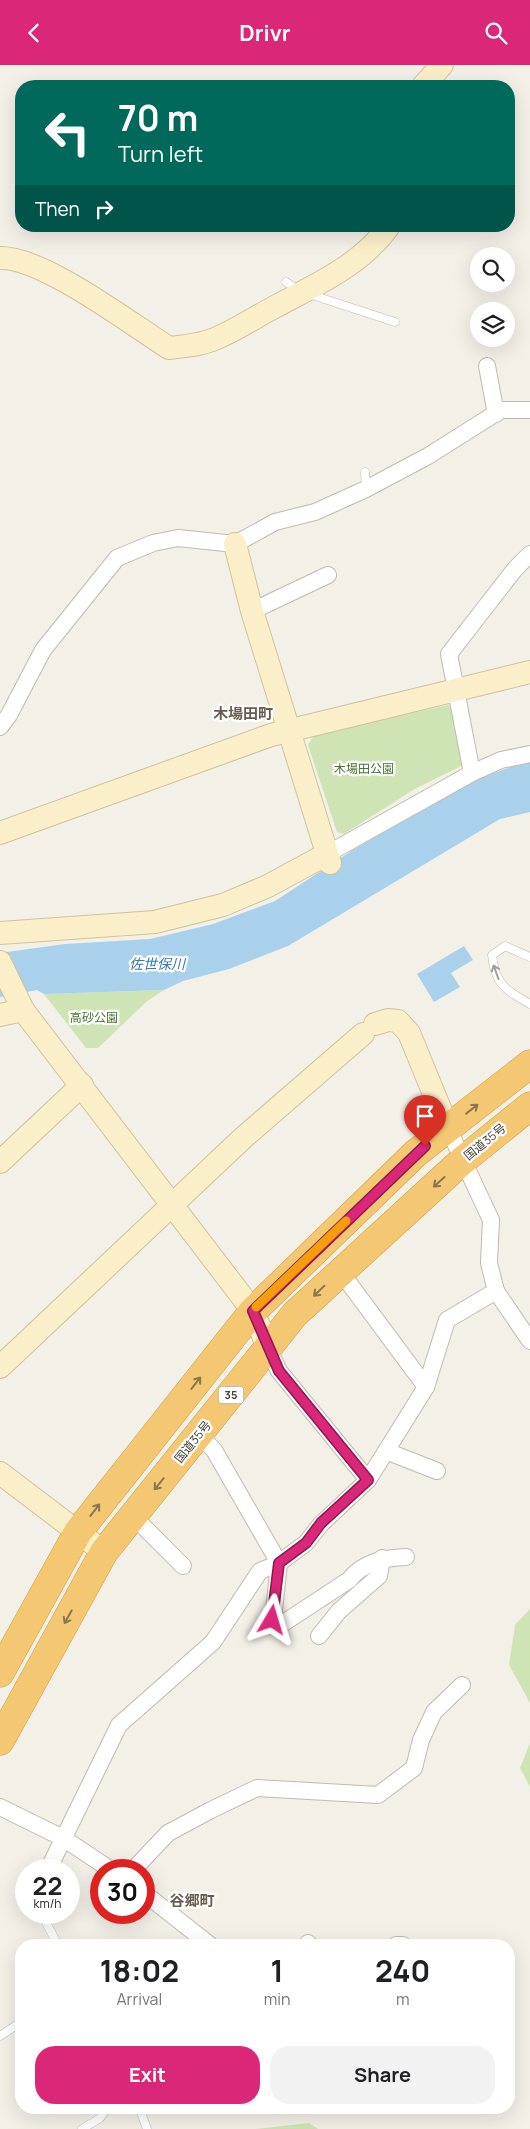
<!DOCTYPE html>
<html lang="en">
<head>
<meta charset="utf-8">
<style>
	body { margin:0; font-family:Manrope,"Noto Sans JP",sans-serif; background:#f2f2f2; color:#202124; height:100vh; display:flex; flex-direction:column; font-size:19px; white-space:nowrap }
	* { box-sizing:border-box; margin:0 }
	p { font-size:16px; color:#757577 }
	.icon { flex:none; width:28px; height:28px; fill:none; stroke:currentColor; stroke-width:2; stroke-linecap:round; stroke-linejoin:round }
	.map { position:relative; flex:1; overflow:hidden }
	.side { position:absolute; left:15px; top:1874px; width:500px; height:175px; display:flex; flex-direction:column; background:#fff; border-radius:20px; box-shadow:0 5px 20px #0002 }
	.side>* { flex:none }
	.top-card { position:absolute; left:15px; top:15px; width:500px; height:152px; border-radius:20px; box-shadow:0 5px 20px #0002; background:#00695c; color:#fff; overflow:hidden }
	.tools { position:absolute; left:470px; top:182px; display:grid; gap:10px }
	.tools a { display:grid; place-items:center; width:45px; height:45px; border-radius:50%; background:#fff; box-shadow:0 5px 20px #0002; font-size:25px }
	.speed { position:absolute; left:15px; top:1794px; display:flex; gap:10px; font-size:25px; font-weight:700; text-align:center }
	.speed>* { display:grid; place-content:center; width:65px; height:65px; border-radius:50%; background:#fff; box-shadow:0 5px 20px #0002; line-height:1 }
	.speed small { font-size:12px; font-weight:400 }
	.speed .limit { border:8px solid #d22; background:#fff; color:#111 }
	.pin { position:absolute; display:grid; place-items:center; width:42px; height:42px; color:#fff; margin:-51px -21px; border-radius:50% 50% 50% 0; rotate:-45deg; box-shadow:0 0 5px #0007 }
	.pin .icon { rotate:45deg }
	.me { position:absolute; width:55px; margin:-28px; rotate:7deg; stroke-linejoin:round; filter:drop-shadow(0 0 4px #0008) }
	.turn { display:flex; align-items:center; gap:18px; height:105px; padding:0 20px; font-size:22px }
	.turn .icon { width:65px; height:65px; stroke-width:2.5 }
	.turn b { display:block; font-size:35px; line-height:42px }
	.then { display:flex; align-items:center; height:48px; padding:0 20px; background:#0003; gap:10px; font-size:19px }
	.eta { display:flex; justify-content:space-evenly; align-items:center; height:85px; text-align:center }
	.eta b { font-size:30px; font-weight:700; line-height:35px }
	.primary-button { display:flex; gap:10px; margin-top:auto; padding:10px 20px }
	.primary-button a { flex:1; height:58px; border-radius:20px; background:#db2777; color:#fff; font-size:20px; font-weight:700; line-height:58px; text-align:center }
	.primary-button a+a { background:#f2f2f2; color:#202124 }
	header { display:flex; justify-content:space-between; align-items:center; height:65px; padding:0 20px; background:#db2777; color:#fff; font-size:22px; font-weight:700 }
	.map>svg:first-child { display:block }
	.green { fill:#cfe4b4 }
	.water { fill:#a9d1ec }
	.lines { fill:none; stroke-linecap:round; stroke-linejoin:round }
	.lane-casing { stroke:#c1baae; stroke-width:9 }
	.street-casing { stroke:#c1baae; stroke-width:18 }
	.secondary-casing { stroke:#d0c29b; stroke-width:24 }
	.highway-casing { stroke:#d39c42; stroke-width:29 }
	.lane { stroke:#fff; stroke-width:8 }
	.street { stroke:#fff; stroke-width:16 }
	.secondary { stroke:#fbefca; stroke-width:22 }
	.highway { stroke:#f4c872; stroke-width:28 }
	.oneway { stroke:#a2a09b }
	.oneway2 { stroke:#8c764f }
	.route-casing { stroke:#8e194d; stroke-width:12 }
	.route { stroke:#db2777; stroke-width:9 }
	.slow { stroke:#f59e0b; stroke-width:9 }
	.labels { text-anchor:middle; stroke-width:4.5; stroke-linejoin:round; paint-order:stroke }
	.shield { fill:#fff; stroke:#7e7973; stroke-width:1 }
	.shield-label { font-size:11px; font-weight:bold; fill:#464037 }
	.park-label { font-size:12px; fill:#49742e; stroke:#fff }
	.street-label { font-size:12px; fill:#464037; stroke:#fff }
	.water-label { font-size:14px; font-style:italic; fill:#377bab; stroke:#fff }
	.quarter-label { font-size:15px; font-weight:bold; fill:#685e4f; stroke:#fff }
</style>
</head>
<body>
<header><svg class="icon" aria-label="back" viewBox="0 0 24 24"><path d="M15 5l-7 7 7 7"/></svg>Drivr<svg class="icon" aria-label="search" viewBox="0 0 24 24"><circle cx="10" cy="10" r="6"/><path d="M15 15l6 6"/></svg></header>
<div class="map">
<svg width="530" height="2064" viewBox="0 0 530 2064">
	<rect width="100%" height="100%" fill="#f3f0e8"/>
	<g class="green">
		<path d="M448 640 451 642 465 699 413 725 344 769 337 767 308 680 314 670Z"/>
		<path d="M164 925 146 937 98 983H86L44 929Z"/>
		<path d="M530 1544V1638L509 1600 515 1560Z"/>
		<path d="M530 1678V1722L520 1703Z"/>
		<path d="M309 2058 318 2064H256Z"/>
	</g>
	<g class="water">
		<path d="M530 697V747L500 754 288 881 229 904 183 916 164 925 44 929 37 925 0 932V888L65 879 150 874 213 859 275 836 356 783 474 716 515 700Z"/>
		<path d="M464 881 473 895 451 908 460 922 434 937 417 909Z"/>
	</g>
	<g class="lines">
		<g class="lane-casing">
			<g id="lane">
				<path d="M286 217 298 225"/>
				<path d="M309 229 395 257"/>
				<path d="M365 407 366 424"/>
				<path d="M530 892 505 881 492 890C495 919 505 925 530 939"/>
				<path d="M41 1848 58 1880"/>
				<path d="M0 1971 21 1957"/>
				<path d="M139 2042 147 2064"/>
				<path d="M82 2064 100 2053 108 2042"/>
			</g>
		</g>
		<g class="street-casing">
			<g id="street">
				<path d="M487 301 496 349"/>
				<path d="M252 546 328 510"/>
				<path d="M0 662 9 650 43 585 117 493 153 478 178 473 235 479 275 457 315 447 366 424 428 391 501 345H530"/>
				<path d="M472 708 449 589 515 504 530 489"/>
				<path d="M327 789 472 708 501 695 530 689"/>
				<path d="M340 1206 426 1322"/>
				<path d="M496 1226 530 1276"/>
				<path d="M268 1283 279 1306 368 1415"/>
				<path d="M199 1370 214 1385 279 1498 273 1555 279 1561 349 1515C363 1497 384 1493 406 1492"/>
				<path d="M386 1386 437 1406"/>
				<path d="M133 1451 183 1501"/>
				<path d="M319 1571 339 1546 379 1511 382 1493"/>
				<path d="M0 1742 63 1773 111 1805"/>
				<path d="M48 1805 119 1660 213 1577 260 1506 279 1498 306 1478 321 1459 368 1415 426 1322 447 1255 496 1226 489 1198 491 1155 448 1063"/>
				<path d="M133 1805 168 1768 211 1745 257 1723 378 1730 414 1703 421 1675 434 1647 462 1620"/>
				<path d="M144 1828 210 1880"/>
				<path d="M308 1878 310 1880"/>
				<path d="M396 1880H403"/>
			</g>
		</g>
		<g class="secondary-casing">
			<g id="secondary">
				<path d="M423 21 442 0"/>
				<path d="M0 193C41 191 131 259 169 283 185 281 202 280 217 273 236 265 254 253 271 244 313 221 361 201 389 161"/>
				<path d="M235 479 252 546 330 798"/>
				<path d="M0 768 271 670 530 607"/>
				<path d="M0 868 155 857 223 840 268 821 327 789"/>
				<path d="M0 897 23 945 253 1246 268 1283"/>
				<path d="M0 950 23 945"/>
				<path d="M375 959 388 955 398 956 409 968 448 1063"/>
				<path d="M0 1097 82 1020"/>
				<path d="M0 1302 243 1073 363 969"/>
				<path d="M0 1408 104 1487"/>
			</g>
		</g>
		<g class="highway-casing">
			<g id="highway">
				<path d="M0 1608 78 1467 253 1246 416 1088 530 999"/>
				<path d="M0 1676 104 1487 295 1249 462 1096 530 1041"/>
			</g>
		</g>
		<use href="#lane" class="lane"/>
		<use href="#street" class="street"/>
		<use href="#secondary" class="secondary"/>
		<use href="#highway" class="highway"/>
	</g>
	<defs><path id="oneway-shaft" d="M-6 0H5M1.5-3L5.5 0L1.5 3" fill="none" stroke-width="1.6" stroke-linecap="round" stroke-linejoin="round" transform="scale(1.25)"/></defs>
	<use class="oneway" href="#oneway-shaft" transform="translate(496 907) rotate(-110)"/>
	<g class="oneway2">
		<use href="#oneway-shaft" transform="translate(472 1044) rotate(-38)"/>
		<use href="#oneway-shaft" transform="translate(439 1117) rotate(138)"/>
		<use href="#oneway-shaft" transform="translate(319 1226) rotate(136)"/>
		<use href="#oneway-shaft" transform="translate(196 1318) rotate(-52)"/>
		<use href="#oneway-shaft" transform="translate(159 1419) rotate(129)"/>
		<use href="#oneway-shaft" transform="translate(95 1445) rotate(-52)"/>
		<use href="#oneway-shaft" transform="translate(68 1552) rotate(119)"/>
	</g>
	<g class="lines">
		<g class="route-casing">
			<path id="route" d="M272 1555 279 1498 306 1478 321 1458 368 1415 279 1306 253 1246 425 1081"/>
		</g>
		<use href="#route" class="route"/>
		<path class="slow" d="M256 1242 346 1156"/>
	</g>
	<g class="labels">
		<rect class="shield" x="218.5" y="1321.5" width="25" height="17" rx="4"/>
		<g class="shield-label">
			<text x="231" y="1334">35</text>
		</g>
		<g class="park-label">
			<text x="364" y="708">木場田公園</text>
			<text x="94" y="957">高砂公園</text>
		</g>
		<g class="street-label">
			<text transform="translate(485 1077) rotate(-39)" y="4">国道35号</text>
			<text transform="translate(193 1377) rotate(-51)" y="4">国道35号</text>
		</g>
		<g class="water-label">
			<text x="157" y="904">佐世保川</text>
		</g>
		<g class="quarter-label">
			<text x="243" y="654">木場田町</text>
			<text x="192" y="1841">谷郷町</text>
		</g>
	</g>
</svg>
<div class="tools">
<a><svg class="icon" aria-label="search" viewBox="0 0 24 24"><circle cx="10" cy="10" r="6"/><path d="M15 15l6 6"/></svg></a>
<a><svg class="icon" aria-label="layers" viewBox="0 0 24 24"><path d="M12 4l9 5-9 5-9-5zM3 14l9 5 9-5"/></svg></a>
</div>
<div class="speed"><div>22<small>km/h</small></div><div class="limit">30</div></div>
<div class="pin" style="left:425px;top:1081px;background:#d93025"><svg class="icon" aria-label="arrive" viewBox="0 0 24 24"><path d="M6 21V4h12l-3 4 3 4H6"/></svg></div>
<svg class="me" style="left:272px;top:1555px" viewBox="-20 -20 40 40"><path d="M0-17L14 15 0 8-14 15z" fill="#db2777" stroke="#fff" stroke-width="4"/></svg>
<div class="top-card">
<div class="turn"><svg class="icon" aria-label="left" viewBox="0 0 24 24"><path d="M17 20v-9H6M10 6l-5 5 5 5"/></svg><div><b>70 m</b>Turn left</div></div>
<div class="then">Then<svg class="icon" aria-label="right" viewBox="0 0 24 24"><path d="M7 20v-9h11M14 6l5 5-5 5"/></svg></div>
</div>
<section class="side">
<div class="eta">
<div><b>18:02</b><p>Arrival</p></div>
<div><b>1</b><p>min</p></div>
<div><b>240</b><p>m</p></div>
</div>
<div class="primary-button"><a>Exit</a><a>Share</a></div>
</section>
</div>
</body>
</html>
